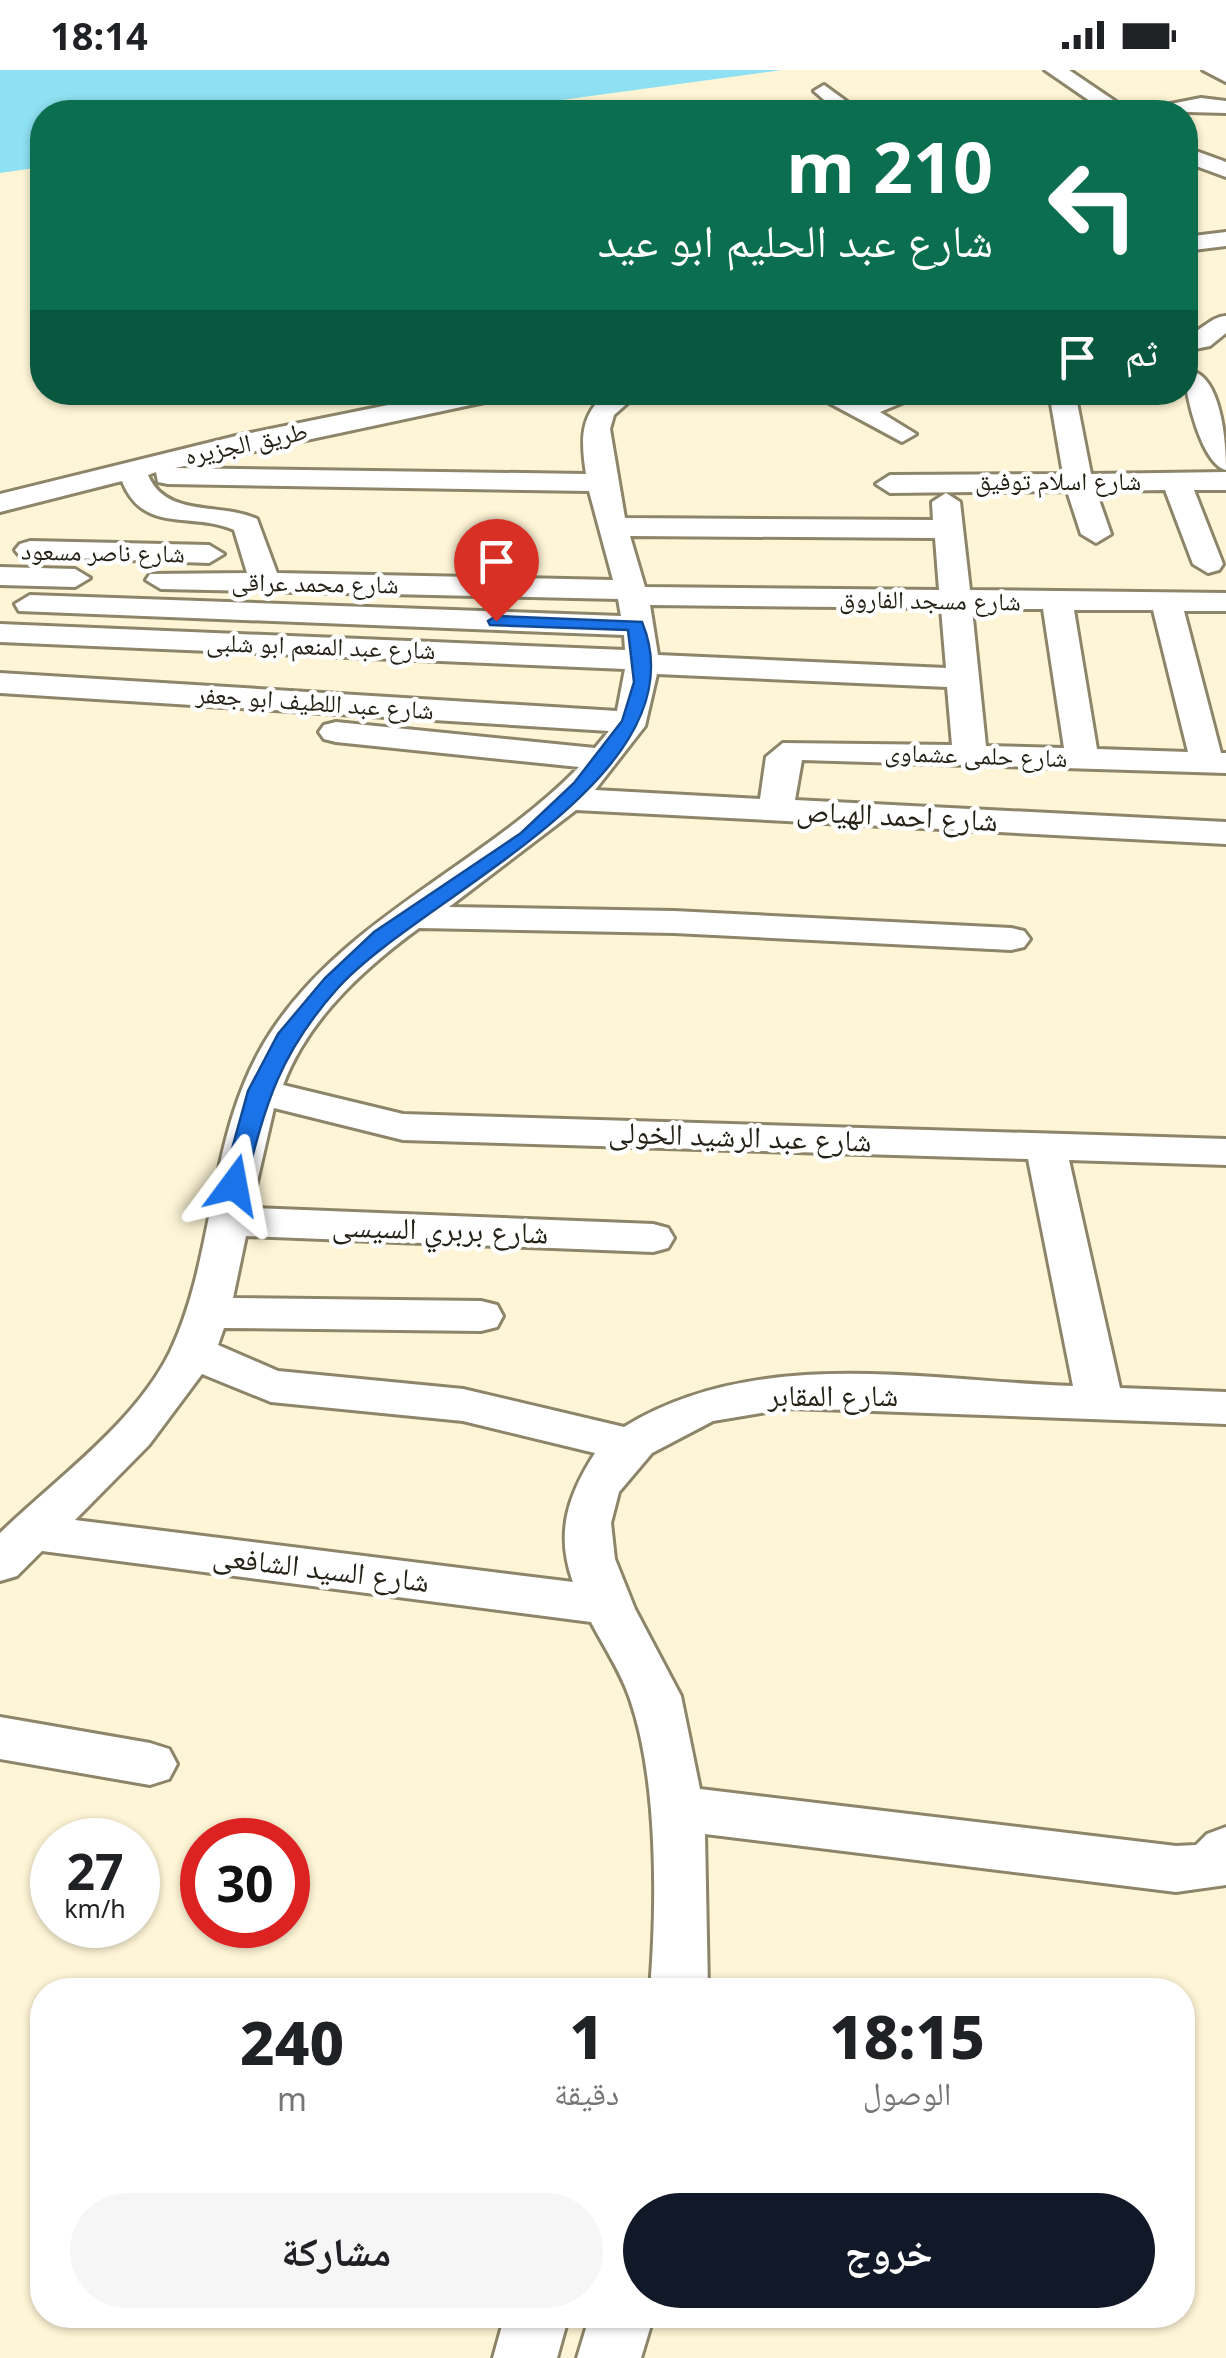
<!DOCTYPE html>
<html lang="ar">
<head>
<meta charset="utf-8">
<style>
	body { margin:0; font-family:"Noto Sans","Noto Naskh Arabic",sans-serif; background:#f6f6f6; color:#202124; direction:rtl; height:100vh; display:flex; flex-direction:column; font-size:38px; white-space:nowrap }
	* { box-sizing:border-box; margin:0 }
	p { font-size:32px; color:#757577 }
	.icon { flex:none; width:55px; height:55px; fill:none; stroke:currentColor; stroke-width:2; stroke-linecap:round; stroke-linejoin:round }
	.map { position:relative; flex:1; overflow:hidden; direction:ltr }
	.panel { position:absolute; left:30px; top:1908px; width:1165px; height:350px; display:flex; flex-direction:column; background:#fff; border-radius:40px; box-shadow:0 2px 8px #0004; direction:rtl }
	.panel>* { flex:none }
	.hud { position:absolute; left:30px; top:30px; width:1168px; height:305px; border-radius:40px; box-shadow:0 2px 8px #0004; direction:rtl; background:#0b6e4f; color:#fff; overflow:hidden }
	.speed { position:absolute; left:30px; top:1748px; display:flex; gap:20px; font-size:50px; font-weight:700; text-align:center }
	.speed>* { display:grid; place-content:center; width:130px; height:130px; border-radius:50%; background:#fff; box-shadow:0 2px 8px #0004; line-height:1 }
	.speed small { font-size:25px; font-weight:400 }
	.speed .limit { border:15px solid #d22; background:#fff; color:#111 }
	.pin { position:absolute; display:grid; place-items:center; width:85px; height:85px; color:#fff; margin:-102px -42px; border-radius:50% 50% 50% 0; rotate:-45deg; box-shadow:0 0 10px #0007 }
	.pin .icon { rotate:45deg }
	.me { position:absolute; width:110px; margin:-55px; rotate:13deg; stroke-linejoin:round; filter:drop-shadow(0 0 8px #0008) }
	.turn { display:flex; align-items:center; gap:35px; height:210px; padding:0 40px; font-size:45px }
	.turn .icon { width:130px; height:130px; stroke-width:2.5 }
	.turn b { display:block; font-size:70px; line-height:85px }
	.then { display:flex; align-items:center; height:95px; padding:0 40px; background:#0003; gap:20px; font-size:38px }
	.eta { display:flex; justify-content:space-evenly; align-items:center; height:170px; text-align:center }
	.eta b { font-size:60px; font-weight:800; line-height:70px }
	.button { display:flex; gap:20px; margin-top:auto; padding:20px 40px }
	.button a { flex:1; height:115px; border-radius:60px; background:#111827; color:#fff; font-size:40px; font-weight:800; line-height:115px; text-align:center }
	.button a+a { background:#f6f6f6; color:#202124 }
	.status { display:flex; justify-content:space-between; align-items:center; height:70px; padding:0 50px; background:#fff; direction:ltr }
	.status svg { height:28px; fill:currentColor }
	.map>svg:first-child { display:block }
	.water { fill:#8ee1f2 }
	.lines { fill:none; stroke-linecap:round; stroke-linejoin:round }
	.street-casing { stroke:#8d8569; stroke-width:6 }
	.street { fill:#fff; fill-rule:evenodd }
	.route { fill:#1a73e8; stroke:#114b97; stroke-width:2.5 }
	.labels { text-anchor:middle; stroke-width:9; stroke-linejoin:round; paint-order:stroke }
	.far-street-label { font-size:25px; fill:#252217; stroke:#fff }
	.street-label { font-size:30px; fill:#252217; stroke:#fff }
</style>
</head>
<body>
<div class="status"><b>18:14</b><svg viewBox="0 0 49 12"><path d="M0 12V9h3v3zM5 12V6h3v6zM10 12V3h3v9zM15 12V0h3v12zM26 1h20v11H26zM47 4h2v5h-2z"/></svg></div>
<div class="map">
<svg width="1226" height="2288" viewBox="0 0 1226 2288">
	<rect width="100%" height="100%" fill="#fef5d6"/>
	<path class="water" d="M0 0H782L473 42H42V97L0 103Z"/>
	<g class="lines">
		<g class="street-casing">
			<g id="street">
				<path d="M1045 0H1069L1131 42H1106Z"/>
				<path d="M1203 0H1226V12Z"/>
				<path d="M824 15 861 42H838L814 21Z"/>
				<path d="M1201 28 1226 31V43L1151 41 1155 37Z"/>
				<path d="M1185 77 1226 92V107L1185 92Z"/>
				<path d="M1226 162V176L1185 181V167Z"/>
				<path d="M1226 246V263L1210 276 1185 281V265C1201 263 1209 247 1226 246Z"/>
				<path d="M1192 301C1222 309 1226 375 1226 400 1202 395 1185 325 1185 303Z"/>
				<path d="M452 322H507L494 330 175 398 586 404C581 371 579 345 608 322H640L614 345 610 359 625 448 933 450 932 432 946 423 960 432 970 520 1226 523V541H1184L1221 683H1226V703L802 690 795 730 1226 752V774L576 740 449 837 674 841 1011 858 1024 861 1030 869 1024 877 1011 880 674 863 419 858C363 899 308 949 283 1015L403 1044 1226 1069V1095L1069 1090 1120 1318 1226 1322V1354L791 1338 713 1351 652 1383 619 1422 611 1453 615 1489 635 1539 681 1626 700 1719 1176 1776 1196 1775 1207 1764 1226 1757V1815L1176 1822 705 1764 708 1920H650C657 1834 658 1710 630 1629 621 1602 604 1577 591 1552L42 1481 17 1506 0 1511V1463C56 1409 135 1353 170 1282 218 1181 206 1061 271 962 346 847 485 794 579 697L336 672 324 669 319 662 324 655 336 652 595 678 609 661 0 623V603L617 641 625 599 0 572V554L625 580 624 565 19 541 15 534 30 525 621 546 618 529 161 519 146 510 150 504 247 503 234 460C192 441 143 465 122 411L0 442V424L236 366ZM156 402 158 412 168 414 589 421 613 510 277 503 257 449C219 432 166 448 148 405ZM630 466 935 468 939 520 645 517ZM650 535 941 538 946 598 658 585ZM972 539H1043L1064 678 986 676ZM1074 540H1153L1188 682 1097 679ZM657 604 947 617 952 675 783 673 766 687 760 729 595 720 645 656ZM274 1038 403 1070 1028 1089 1073 1316C926 1311 756 1275 624 1357L463 1319 278 1301 218 1275 224 1258 481 1261 497 1257 503 1246 497 1235 481 1231 233 1228 246 1166 653 1182 668 1178 674 1168 668 1158 653 1154 251 1138ZM202 1304 271 1332 463 1351 595 1383C568 1425 555 1463 573 1512L75 1450 149 1375Z"/>
				<path d="M809 322H843L859 331 886 322H928L880 342 916 364 902 372Z"/>
				<path d="M1049 322H1075L1091 404 1226 402V420H1194L1223 494 1219 500 1208 503 1193 494 1165 420 1096 421 1111 464 1096 473 1081 464 1067 421 890 423 876 414 890 405 1063 404Z"/>
				<path d="M30 471 209 475 224 484 209 493 20 486 15 480 20 474Z"/>
				<path d="M0 497 75 499 90 508 75 517 0 515Z"/>
				<path d="M0 1647 150 1673 169 1679 177 1694 169 1709 150 1715 0 1689Z"/>
				<path d="M505 2245H569L557 2288H493Z"/>
				<path d="M590 2245H654L641 2288H577Z"/>
			</g>
		</g>
		<use href="#street" class="street"/>
	</g>
	<path class="route" d="M496 546 642 552C706 707 417 828 337 919 279 984 266 1033 245 1115L234 1122 226 1120 222 1115 248 1021 278 964 325 908 374 862 521 763 574 713 622 651 634 612 628 560 490 555 488 551Z"/>
	<g class="labels">
		<g class="far-street-label">
			<text transform="translate(246 373) rotate(-12)" y="9">طريق الجزيره</text>
			<text x="1058" y="420">شارع اسلام توفيق</text>
			<text transform="translate(103 482) rotate(1)" y="9">شارع ناصر مسعود</text>
			<text transform="translate(315 513) rotate(1)" y="9">شارع محمد عراقى</text>
			<text transform="translate(930 530) rotate(1)" y="9">شارع مسجد الفاروق</text>
			<text transform="translate(321 576) rotate(2)" y="9">شارع عبد المنعم ابو شلبى</text>
			<text transform="translate(315 632) rotate(4)" y="9">شارع عبد اللطيف ابو جعفر</text>
			<text transform="translate(976 685) rotate(2)" y="9">شارع حلمى عشماوى</text>
		</g>
		<g class="street-label">
			<text transform="translate(897 746) rotate(3)" y="10">شارع احمد الهياص</text>
			<text transform="translate(740 1067) rotate(2)" y="10">شارع عبد الرشيد الخولى</text>
			<text transform="translate(440 1160) rotate(2)" y="10">شارع بربري السيسى</text>
			<text x="833" y="1336">شارع المقابر</text>
			<text transform="translate(321 1499) rotate(7)" y="10">شارع السيد الشافعى</text>
		</g>
	</g>
</svg>
<div class="speed"><div>27<small>km/h</small></div><div class="limit">30</div></div>
<div class="pin" style="left:496px;top:551px;background:#d93025"><svg class="icon" aria-label="arrive" viewBox="0 0 24 24"><path d="M6 21V4h12l-3 4 3 4H6"/></svg></div>
<svg class="me" style="left:234px;top:1115px" viewBox="-20 -20 40 40"><path d="M0-17L14 15 0 8-14 15z" fill="#1a73e8" stroke="#fff" stroke-width="4"/></svg>
<div class="hud">
<div class="turn"><svg class="icon" aria-label="left" viewBox="0 0 24 24"><path d="M17 20v-9H6M10 6l-5 5 5 5"/></svg><div><b>210 m</b>شارع عبد الحليم ابو عيد</div></div>
<div class="then">ثم<svg class="icon" aria-label="arrive" viewBox="0 0 24 24"><path d="M6 21V4h12l-3 4 3 4H6"/></svg></div>
</div>
<section class="panel">
<div class="eta">
<div><b>18:15</b><p>الوصول</p></div>
<div><b>1</b><p>دقيقة</p></div>
<div><b>240</b><p>m</p></div>
</div>
<div class="button"><a>خروج</a><a>مشاركة</a></div>
</section>
</div>
</body>
</html>
